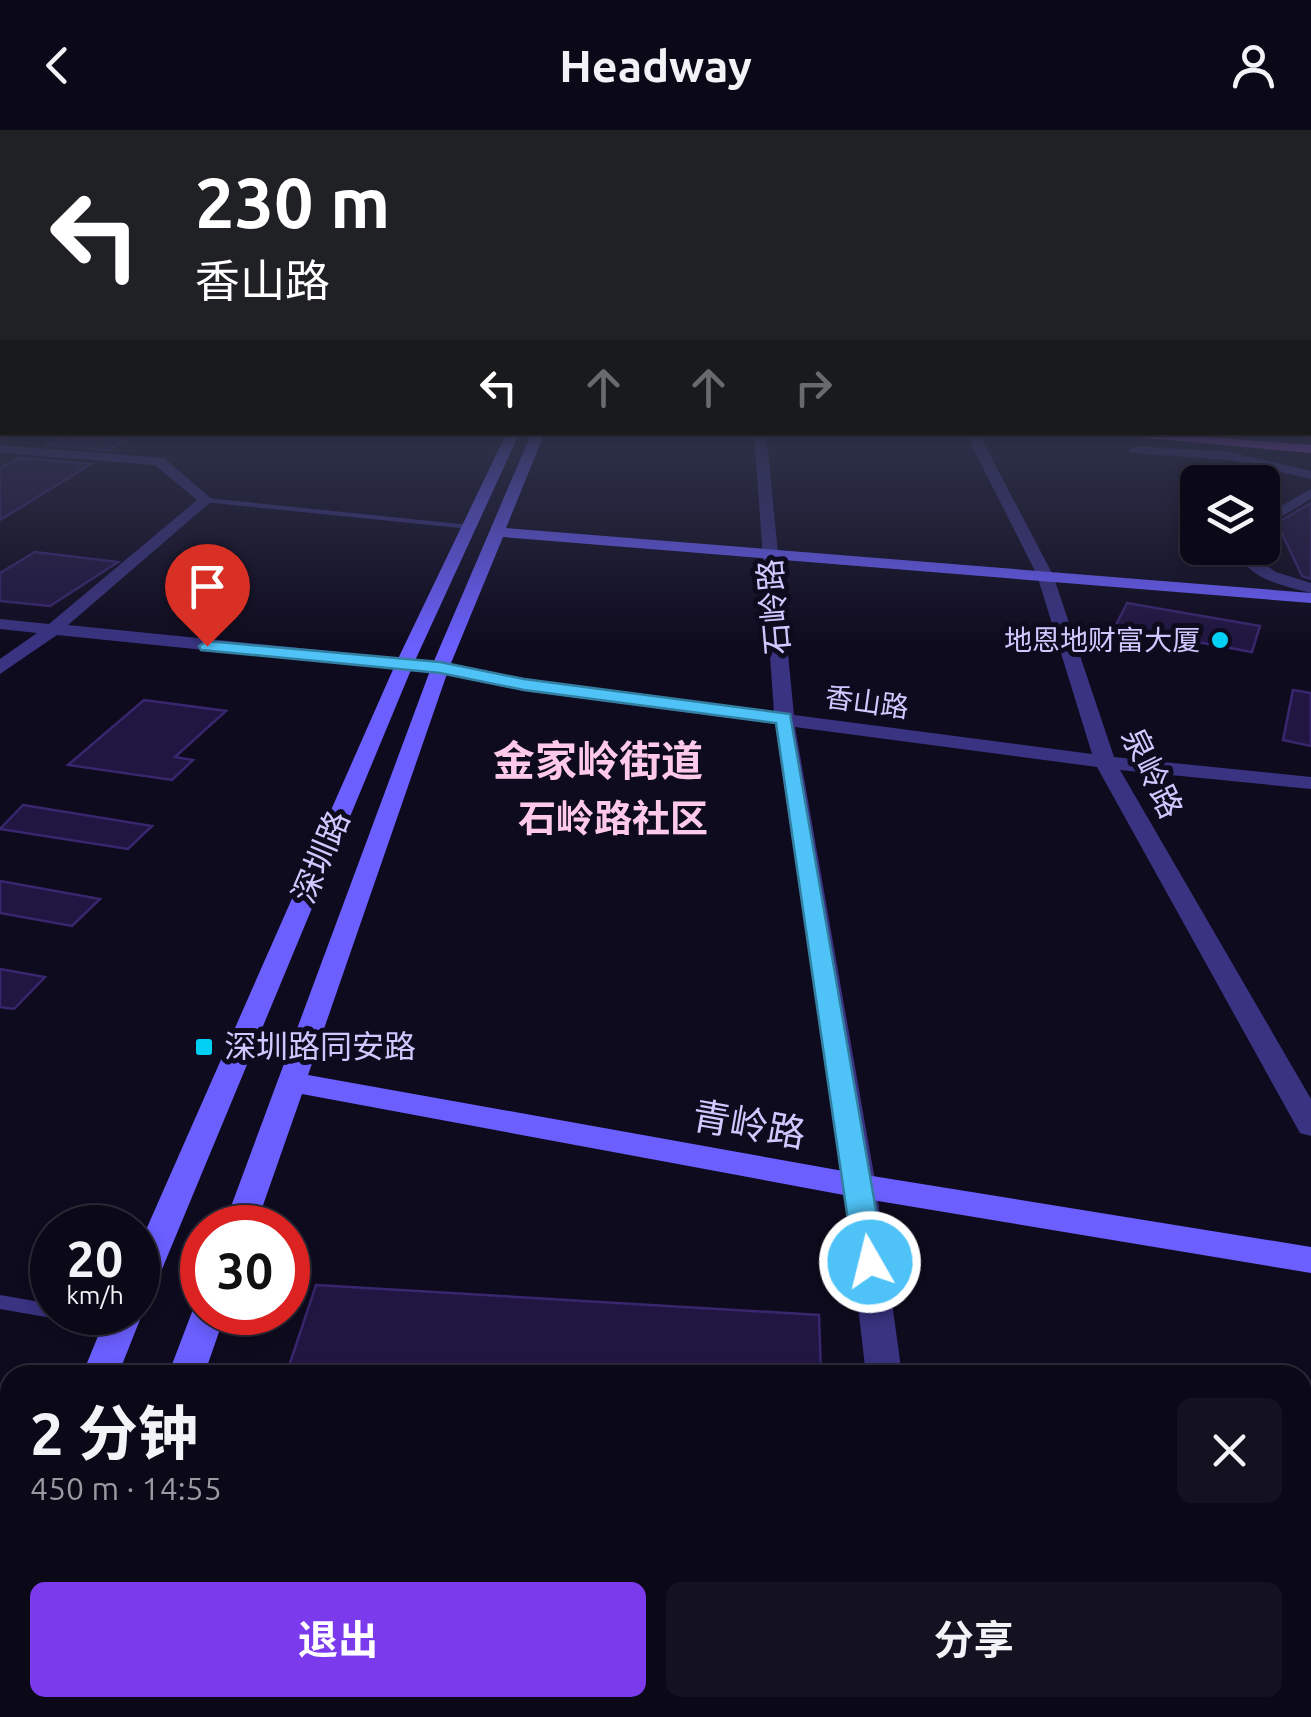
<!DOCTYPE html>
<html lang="zh">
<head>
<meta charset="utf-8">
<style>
	body { margin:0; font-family:Ubuntu,"Noto Sans SC",sans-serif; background:#141120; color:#f1f3f6; height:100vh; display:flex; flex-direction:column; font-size:38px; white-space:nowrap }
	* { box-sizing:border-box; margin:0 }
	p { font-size:32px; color:#9a9aa1 }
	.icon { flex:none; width:55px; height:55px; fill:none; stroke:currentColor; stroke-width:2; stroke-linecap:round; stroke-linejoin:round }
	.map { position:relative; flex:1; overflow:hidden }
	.drawer { position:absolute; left:0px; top:1235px; width:1312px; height:352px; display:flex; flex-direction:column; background:#0b0817; border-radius:30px 30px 0 0; box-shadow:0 5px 15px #0003,0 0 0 2px #2b2936 }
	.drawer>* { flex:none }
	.guide { position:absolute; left:0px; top:0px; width:1312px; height:305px; box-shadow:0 5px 15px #0003,0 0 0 2px #2b2936; background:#202124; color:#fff; overflow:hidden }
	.buttons { position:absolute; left:1180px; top:335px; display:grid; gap:20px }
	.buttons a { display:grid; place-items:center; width:100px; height:100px; border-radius:15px; background:#0b0817; box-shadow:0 5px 15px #0003,0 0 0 2px #2b2936; font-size:50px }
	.speed { position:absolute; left:30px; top:1075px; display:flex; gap:20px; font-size:50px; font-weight:700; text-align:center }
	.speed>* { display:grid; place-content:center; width:130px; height:130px; border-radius:50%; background:#0b0817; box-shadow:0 5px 15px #0003,0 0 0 2px #2b2936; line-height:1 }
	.speed small { font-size:25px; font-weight:400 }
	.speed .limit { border:15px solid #d22; background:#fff; color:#111 }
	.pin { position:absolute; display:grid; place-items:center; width:85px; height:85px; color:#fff; margin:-102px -42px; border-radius:50% 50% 50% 0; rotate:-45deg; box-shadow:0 0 10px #0007 }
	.pin .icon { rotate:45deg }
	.me { position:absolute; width:110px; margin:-55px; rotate:352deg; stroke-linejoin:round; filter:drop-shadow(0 0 8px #0008) }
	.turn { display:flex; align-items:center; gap:35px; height:210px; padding:0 30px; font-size:45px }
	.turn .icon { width:130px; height:130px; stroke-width:2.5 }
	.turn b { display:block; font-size:70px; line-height:85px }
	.lanes { display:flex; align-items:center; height:95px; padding:0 30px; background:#0003; justify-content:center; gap:50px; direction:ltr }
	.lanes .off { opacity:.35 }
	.round { display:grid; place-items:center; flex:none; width:105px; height:105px; border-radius:15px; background:#141120 }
	.summary { display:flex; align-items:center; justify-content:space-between; height:170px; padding:0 30px }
	h1 { font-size:60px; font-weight:700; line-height:75px }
	.cta { display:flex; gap:20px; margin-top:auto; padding:20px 30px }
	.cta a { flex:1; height:115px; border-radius:15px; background:#7c3aed; color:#fff; font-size:40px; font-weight:700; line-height:115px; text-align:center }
	.cta a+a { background:#141120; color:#f1f3f6 }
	header { display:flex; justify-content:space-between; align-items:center; height:130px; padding:0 30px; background:#0b0817; font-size:45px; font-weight:700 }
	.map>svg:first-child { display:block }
	.building { fill:#201641; stroke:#38266e; stroke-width:2.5 }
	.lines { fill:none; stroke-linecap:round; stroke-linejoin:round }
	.lane { fill:#393381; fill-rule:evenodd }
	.street { fill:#393381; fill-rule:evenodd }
	.secondary { fill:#6b5fff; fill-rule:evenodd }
	.primary { fill:#c64fff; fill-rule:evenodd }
	.route { fill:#4fc3f7; stroke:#337fa1; stroke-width:2.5 }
	.poi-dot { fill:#00d0f3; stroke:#0f0b1f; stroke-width:4 }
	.labels { text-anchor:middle; stroke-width:10; stroke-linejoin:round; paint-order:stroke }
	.far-poi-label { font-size:28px; fill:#d1c8ff; stroke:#0f0b1f; text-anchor:end }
	.far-street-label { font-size:28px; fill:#d1c8ff; stroke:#0f0b1f }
	.street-label { font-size:32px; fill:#d1c8ff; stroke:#0f0b1f }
	.poi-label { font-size:32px; fill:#d1c8ff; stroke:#0f0b1f; text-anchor:start }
	.quarter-label { font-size:38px; font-weight:bold; fill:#ffcae9; stroke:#0f0b1f }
	.near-street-label { font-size:38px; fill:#d1c8ff; stroke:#0f0b1f }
	.district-label { font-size:42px; font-weight:bold; fill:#ffcae9; stroke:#0f0b1f }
</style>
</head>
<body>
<header><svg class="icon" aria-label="back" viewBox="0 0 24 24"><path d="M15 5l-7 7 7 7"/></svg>Headway<svg class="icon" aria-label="person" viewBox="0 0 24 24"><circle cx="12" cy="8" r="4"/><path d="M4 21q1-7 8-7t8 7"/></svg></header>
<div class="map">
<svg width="1311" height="1587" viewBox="0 0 1311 1587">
	<rect width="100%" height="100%" fill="#0f0b1f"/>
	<g class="building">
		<path d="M65 306 124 311 108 320 46 315Z"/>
		<path d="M19 328 91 334 0 390V338Z"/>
		<path d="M1311 373V449L1302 446 1277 393Z"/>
		<path d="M35 422 118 432 50 476 0 471V443Z"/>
		<path d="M1127 473 1260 496 1252 522 1115 497Z"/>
		<path d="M1293 560 1311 563V616L1283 610Z"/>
		<path d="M144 570 226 581 175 627 193 630 172 650 68 635Z"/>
		<path d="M23 675 152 696 128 719 0 699Z"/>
		<path d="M0 751 100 769 72 796 0 783Z"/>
		<path d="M0 839 45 847 14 879 0 877Z"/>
		<path d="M316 1155 819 1185 821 1245H286Z"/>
	</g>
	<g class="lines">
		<g class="lane">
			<path d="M206 368 470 395 474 397 470 399 203 372 202 370Z"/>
			<path d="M0 1165 52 1174V1182H103L127 1188 130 1193 127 1198 121 1200 0 1179Z"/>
		</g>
		<g class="street">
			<path d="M754 302H766L794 585 1092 624 1037 445 965 302H978L1053 445 1114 627 1311 647V659L1120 640 1311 969V1006L1300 1003 1097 637 795 597 876 1056 902 1245H866L844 1056 775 594 524 561 440 544 57 505 0 544V529L37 503 0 499V489L49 494 197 370 155 335 0 323V315L164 328 213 370 68 495 440 532 524 549 774 582Z"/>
			<path d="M1136 316 1230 322 1311 341V349L1230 330 1131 323 1129 320Z"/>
			<path d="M1311 359V369L1262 398V387Z"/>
			<path d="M1238 418H1252L1255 428 1276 442 1311 453V463C1284 456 1243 448 1238 418Z"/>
			<path d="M906 1578H950L951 1587H907Z"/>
		</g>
		<g class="secondary">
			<path d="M2 295 6 302 0 305V296Z"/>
			<path d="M507 302H520L413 535 155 1156 150 1166 138 1170V1118L395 535Z"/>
			<path d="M532 302H545L506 398 1311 463V473L503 407 449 538 308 945 860 1044 1311 1117V1143L860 1068 302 964 255 1098H223L431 538Z"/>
			<path d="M202 1170V1182H226L204 1245H168L192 1182Z"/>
			<path d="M138 1171 143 1182 118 1245H82L108 1182H138Z"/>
			<path d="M10 1434V1495L0 1499V1438Z"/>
			<path d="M43 1578H88L85 1587H40Z"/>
		</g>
		<path class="primary" d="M1079 302H1143L1311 315V323Z"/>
	</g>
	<linearGradient id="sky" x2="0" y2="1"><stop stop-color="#080611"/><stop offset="0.57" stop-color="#31344d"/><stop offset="1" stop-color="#31344d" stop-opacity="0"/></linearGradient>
	<rect width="1311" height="516" fill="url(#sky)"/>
	<path class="route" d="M207 511 440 532 524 549 790 584 885 1132 880 1140 870 1144 859 1140 854 1132 776 593 524 560 440 543 201 520 199 516Z"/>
	<g class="poi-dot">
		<circle cx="1220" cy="510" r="10"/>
		<rect x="194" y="907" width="20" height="20" rx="5"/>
	</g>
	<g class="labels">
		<g class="far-poi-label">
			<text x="1200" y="520">地恩地财富大厦</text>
		</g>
		<g class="far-street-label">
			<text transform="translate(867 572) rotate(8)" y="10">香山路</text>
		</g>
		<g class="street-label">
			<text transform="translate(774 477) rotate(-95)" y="11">石岭路</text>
			<text transform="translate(1152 643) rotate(64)" y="11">泉岭路</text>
			<text transform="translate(321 727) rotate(-67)" y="11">深圳路</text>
		</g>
		<g class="poi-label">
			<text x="224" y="928">深圳路同安路</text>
		</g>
		<g class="quarter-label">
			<text x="613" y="702">石岭路社区</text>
		</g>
		<g class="near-street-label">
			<text transform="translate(749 995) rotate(10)" y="13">青岭路</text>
		</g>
		<g class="district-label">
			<text x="598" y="646">金家岭街道</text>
		</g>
	</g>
</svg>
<div class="buttons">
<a><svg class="icon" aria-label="layers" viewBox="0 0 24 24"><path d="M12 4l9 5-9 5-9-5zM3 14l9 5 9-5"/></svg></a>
</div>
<div class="speed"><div>20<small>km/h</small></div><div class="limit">30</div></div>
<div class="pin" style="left:207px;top:516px;background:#d93025"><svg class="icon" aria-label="arrive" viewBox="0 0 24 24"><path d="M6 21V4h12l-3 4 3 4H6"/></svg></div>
<svg class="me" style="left:870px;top:1132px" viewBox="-20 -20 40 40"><circle r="17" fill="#4fc3f7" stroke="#fff" stroke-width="3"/><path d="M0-11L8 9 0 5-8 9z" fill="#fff"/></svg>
<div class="guide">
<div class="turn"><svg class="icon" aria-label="left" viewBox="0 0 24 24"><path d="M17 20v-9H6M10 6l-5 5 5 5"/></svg><div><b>230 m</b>香山路</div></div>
<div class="lanes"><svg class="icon" aria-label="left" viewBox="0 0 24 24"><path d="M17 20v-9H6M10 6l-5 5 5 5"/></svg><svg class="icon off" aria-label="ahead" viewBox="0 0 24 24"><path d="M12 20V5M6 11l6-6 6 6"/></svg><svg class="icon off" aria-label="ahead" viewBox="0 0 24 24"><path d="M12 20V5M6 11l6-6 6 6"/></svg><svg class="icon off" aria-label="right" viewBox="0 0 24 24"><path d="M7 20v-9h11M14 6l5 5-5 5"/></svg></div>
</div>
<section class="drawer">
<div class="summary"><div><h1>2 分钟</h1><p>450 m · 14:55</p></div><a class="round"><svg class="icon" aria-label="close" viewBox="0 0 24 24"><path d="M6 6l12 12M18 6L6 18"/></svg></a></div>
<div class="cta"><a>退出</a><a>分享</a></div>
</section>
</div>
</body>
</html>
